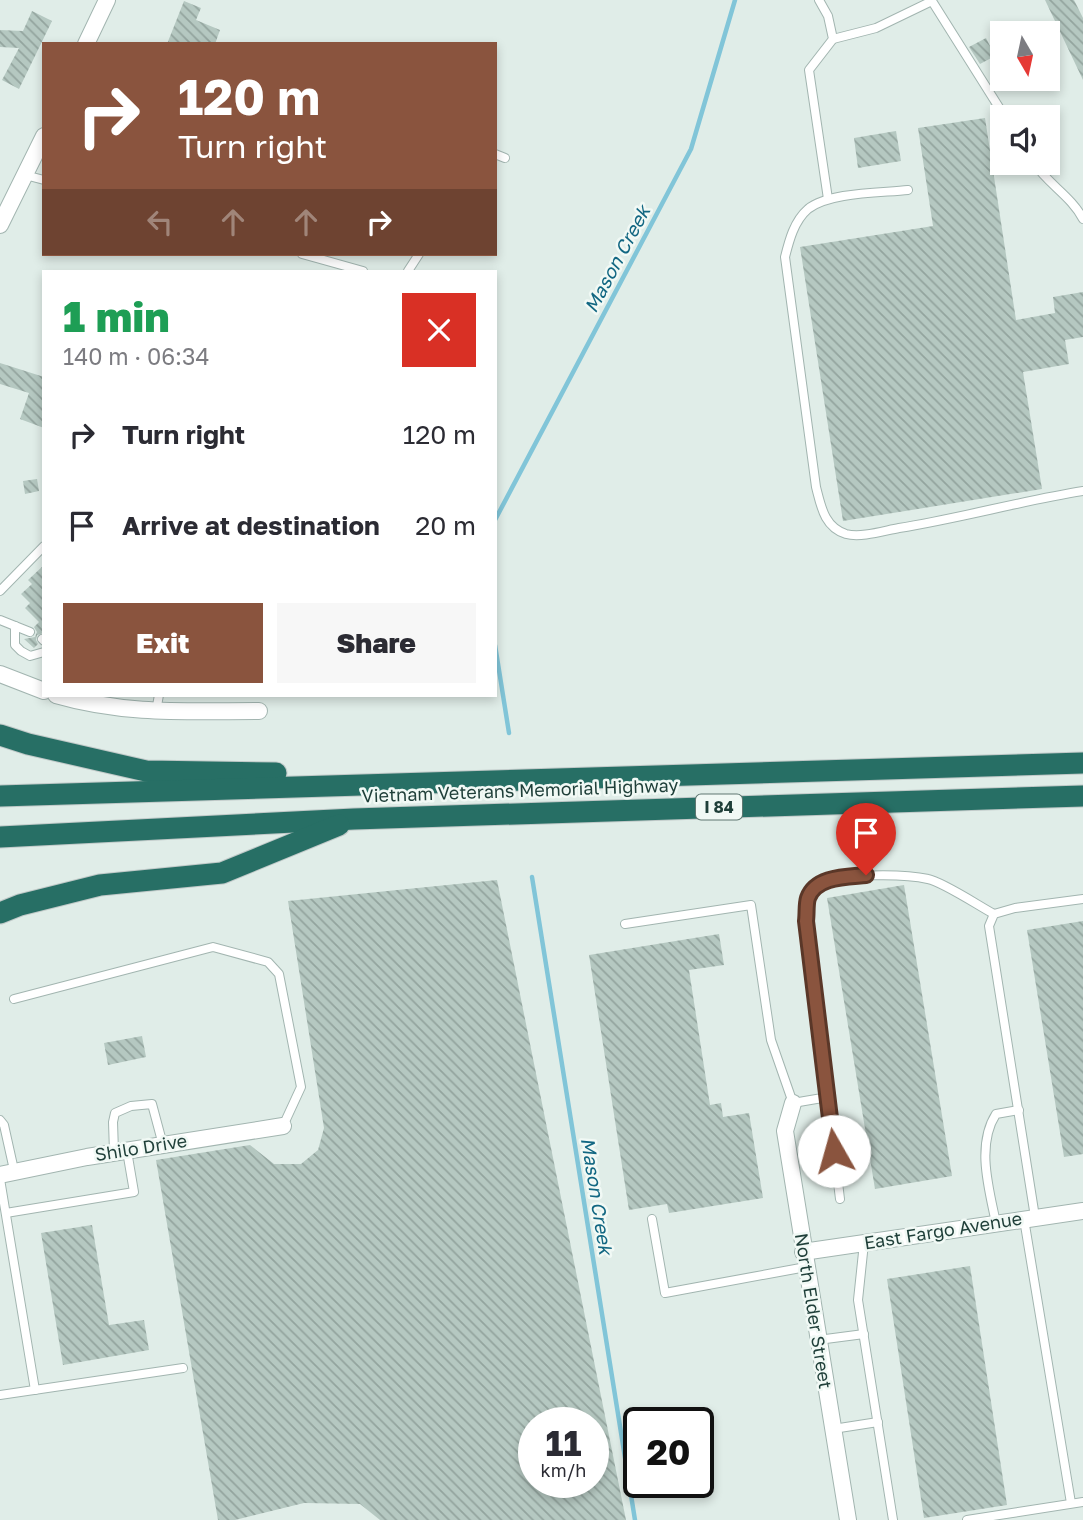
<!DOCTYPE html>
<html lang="en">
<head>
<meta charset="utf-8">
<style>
	body { margin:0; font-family:"Golos Text",sans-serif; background:#f7f7f7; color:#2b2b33; height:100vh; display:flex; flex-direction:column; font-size:26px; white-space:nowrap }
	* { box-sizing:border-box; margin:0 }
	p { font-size:23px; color:#7c7c81 }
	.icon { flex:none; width:38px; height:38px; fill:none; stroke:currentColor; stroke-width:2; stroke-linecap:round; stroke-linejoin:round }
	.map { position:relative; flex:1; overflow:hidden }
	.side { position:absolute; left:42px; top:270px; width:455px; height:427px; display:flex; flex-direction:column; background:#fff; border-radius:0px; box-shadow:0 4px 10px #0003 }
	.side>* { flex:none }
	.hud { position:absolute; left:42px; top:42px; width:455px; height:214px; border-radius:0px; box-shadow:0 4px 10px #0003; background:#8a543e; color:#fff; overflow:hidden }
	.needle { width:46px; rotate:171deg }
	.buttons { position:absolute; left:990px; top:21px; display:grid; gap:14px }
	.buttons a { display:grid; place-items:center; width:70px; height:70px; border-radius:0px; background:#fff; box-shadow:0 4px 10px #0003; font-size:35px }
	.speed { position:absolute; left:518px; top:1407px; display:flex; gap:14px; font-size:35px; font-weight:700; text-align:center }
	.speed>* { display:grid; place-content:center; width:91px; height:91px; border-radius:50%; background:#fff; box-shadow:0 4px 10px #0003; line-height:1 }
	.speed small { font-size:18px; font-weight:400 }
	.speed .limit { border:4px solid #111; border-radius:10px; background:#fff; color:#111 }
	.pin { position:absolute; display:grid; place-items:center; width:60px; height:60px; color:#fff; margin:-72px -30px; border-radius:50% 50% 50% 0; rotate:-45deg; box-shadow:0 0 7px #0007 }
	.pin .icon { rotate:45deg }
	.me { position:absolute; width:77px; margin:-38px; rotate:353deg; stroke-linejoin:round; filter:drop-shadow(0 0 5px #0008) }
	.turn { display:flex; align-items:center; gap:24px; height:147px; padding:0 21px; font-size:32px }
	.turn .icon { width:91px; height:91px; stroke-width:2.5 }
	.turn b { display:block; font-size:49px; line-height:60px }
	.lanes { display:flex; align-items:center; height:66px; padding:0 21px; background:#0003; justify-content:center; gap:35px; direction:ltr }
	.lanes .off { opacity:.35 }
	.round { display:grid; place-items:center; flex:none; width:74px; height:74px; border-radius:0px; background:#f7f7f7 }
	.overview { display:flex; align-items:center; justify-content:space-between; height:119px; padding:0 21px }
	h1 { font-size:42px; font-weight:800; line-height:52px; color:#1e9e55 }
	.primary-button { display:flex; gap:14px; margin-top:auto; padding:14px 21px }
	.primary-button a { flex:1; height:80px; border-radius:0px; background:#8a543e; color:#fff; font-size:28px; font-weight:800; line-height:80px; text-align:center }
	.primary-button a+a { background:#f7f7f7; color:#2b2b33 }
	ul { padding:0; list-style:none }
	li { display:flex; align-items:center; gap:21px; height:91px; padding:0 21px }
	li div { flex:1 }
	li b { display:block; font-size:26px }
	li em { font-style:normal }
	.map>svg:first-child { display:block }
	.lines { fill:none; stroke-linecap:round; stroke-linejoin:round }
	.stream { stroke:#81c5d8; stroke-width:4.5 }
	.building { fill:url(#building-back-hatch); fill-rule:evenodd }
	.service-casing { stroke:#a2b5b0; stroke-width:10 }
	.minor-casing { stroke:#a2b5b0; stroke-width:18 }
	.motorway-casing { stroke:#c0c9c8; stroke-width:23 }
	.service { stroke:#fff; stroke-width:8 }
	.minor { stroke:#fff; stroke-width:16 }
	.motorway { stroke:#276f65; stroke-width:21 }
	.route-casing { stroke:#5a3728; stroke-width:18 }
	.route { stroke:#8a543e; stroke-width:12 }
	.labels { text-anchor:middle; stroke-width:5; stroke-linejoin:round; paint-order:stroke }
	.shield { fill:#f1f9f5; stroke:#5e7771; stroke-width:2 }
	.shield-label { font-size:16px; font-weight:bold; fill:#1f3f39 }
	.street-label { font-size:18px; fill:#1f3f39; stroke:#f1f9f5 }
	.water-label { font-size:19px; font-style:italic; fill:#126782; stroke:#f1f9f5 }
</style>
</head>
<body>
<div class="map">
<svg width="1083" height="1520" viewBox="0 0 1083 1520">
	<defs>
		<pattern id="building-back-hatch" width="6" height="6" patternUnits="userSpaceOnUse" patternTransform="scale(1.75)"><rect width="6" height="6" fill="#b5c8c1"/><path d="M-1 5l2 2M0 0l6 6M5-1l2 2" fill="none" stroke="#93a49e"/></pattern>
	</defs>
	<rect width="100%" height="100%" fill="#e0ede8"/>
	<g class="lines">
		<g class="stream">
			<path d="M495 520 691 149 735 0"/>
			<path d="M495 645 509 733"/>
			<path d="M532 877 635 1520"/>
		</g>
	</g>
	<g class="building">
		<path d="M1045 0H1074L1083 18V80Z"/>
		<path d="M184 1 201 8 196 20 220 30 215 44H167Z"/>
		<path d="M32 11 52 21 19 89 2 80 19 48 0 47V30L23 31Z"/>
		<path d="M986 38 995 56 980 64 969 47Z"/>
		<path d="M985 118 1016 320 1055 313 1053 297 1083 292V337L1065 340 1069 364 1023 372 1042 489 843 521 800 247 933 226 918 128Z"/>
		<path d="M896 131 901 161 858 168 854 138Z"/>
		<path d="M0 363 44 377V428L20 419 29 393 0 384Z"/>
		<path d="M37 479 39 491 25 494 23 481Z"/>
		<path d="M44 565V633L37 635 36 640 38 644 34 648 24 639 35 637 37 632 34 627 39 622 25 608 30 603 21 594 32 584 28 580Z"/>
		<path d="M497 880 626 1520H380L360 1504 304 1503 235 1520H218L156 1160 250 1145 274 1164H301L318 1150 324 1128 288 901ZM534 1423H593V1482H534Z"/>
		<path d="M904 885 952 1176 875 1189 827 898Z"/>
		<path d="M1083 921V1154L1064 1157 1027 930Z"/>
		<path d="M719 934 724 965 689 970 710 1105 721 1103 723 1117 749 1113 763 1198 669 1213 667 1204 629 1210 589 955Z"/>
		<path d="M142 1036 146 1057 108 1065 104 1043Z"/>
		<path d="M92 1225 109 1325 144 1320 149 1350 63 1365 41 1233Z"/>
		<path d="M970 1266 1007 1505 924 1518 887 1279Z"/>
	</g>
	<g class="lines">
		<g class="service-casing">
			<g id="service">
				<path d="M819 0 828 16 833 39 809 70 828 199"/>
				<path d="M833 39 876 28 932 1 1005 117"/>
				<path d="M495 154 505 158"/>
				<path d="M1034 163C1048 184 1072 197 1083 219"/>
				<path d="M25 175 44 180"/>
				<path d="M908 190C881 193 829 192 808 209 794 221 789 241 785 257L816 487C821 506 824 527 846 534 861 538 883 531 899 528 961 518 1021 501 1083 491"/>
				<path d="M302 254 363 271"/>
				<path d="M408 271 419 254"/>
				<path d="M0 591 44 546"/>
				<path d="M0 620 30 632"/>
				<path d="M15 626V645L21 651 30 656 44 652"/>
				<path d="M42 639 44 641"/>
				<path d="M156 711 159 695"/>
				<path d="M625 924 751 905 771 1040 793 1103 828 1097"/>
				<path d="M14 999 213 947 268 962 279 974 301 1087 283 1126"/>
				<path d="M0 1120 4 1125 14 1170"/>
				<path d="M114 1152 113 1122 115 1113 131 1106 152 1104 163 1145"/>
				<path d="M0 1179 35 1390"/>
				<path d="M840 1199 806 921C807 909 806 895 817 886 834 872 906 874 928 879 943 882 979 906 994 914"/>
				<path d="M6 1213 134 1192 127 1151"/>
				<path d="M1035 1217 989 926 994 914 1015 908 1083 899"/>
				<path d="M652 1219 665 1293 806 1267"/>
				<path d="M1024 1219 1071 1503"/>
				<path d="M996 1223C989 1189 976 1145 996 1114L1019 1110"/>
				<path d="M864 1243 858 1300 893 1520"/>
				<path d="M818 1340 864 1334"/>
				<path d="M0 1395 183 1368"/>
				<path d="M833 1429 878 1422"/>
				<path d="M967 1520 1083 1502"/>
			</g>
		</g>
		<g class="minor-casing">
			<g id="minor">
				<path d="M86 44 107 0"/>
				<path d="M0 225 44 136"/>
				<path d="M0 674 44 691"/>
				<path d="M56 695C125 715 188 711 259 711"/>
				<path d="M793 1103 785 1131 848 1520"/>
				<path d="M0 1175 87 1157 283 1126"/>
				<path d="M803 1252 1083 1211"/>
			</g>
		</g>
		<g class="motorway-casing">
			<g id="motorway">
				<path d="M0 735 28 744 146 771 276 773"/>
				<path d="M0 796 1083 763"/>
				<path d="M0 837 354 819 1083 796"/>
				<path d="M0 913 20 905 100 885 222 873 339 825"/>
			</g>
		</g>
		<use href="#service" class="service"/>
		<use href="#minor" class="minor"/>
		<use href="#motorway" class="motorway"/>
	</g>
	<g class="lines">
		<g class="route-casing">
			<path id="route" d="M834 1151 806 921C807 914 806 904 808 898 816 876 847 877 866 875"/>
		</g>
		<use href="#route" class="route"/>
	</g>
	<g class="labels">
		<rect class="shield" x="696" y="794.5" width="46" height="25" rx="5"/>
		<g class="shield-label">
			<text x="719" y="813">I 84</text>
		</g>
		<g class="street-label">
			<text transform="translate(520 791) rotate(-2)" y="6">Vietnam Veterans Memorial Highway</text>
			<text transform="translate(141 1148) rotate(-9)" y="6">Shilo Drive</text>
			<text transform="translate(943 1231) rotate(-9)" y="6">East Fargo Avenue</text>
			<text transform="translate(813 1311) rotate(81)" y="6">North Elder Street</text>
		</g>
		<g class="water-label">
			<text transform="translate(617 259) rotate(-62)" y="7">Mason Creek</text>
			<text transform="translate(597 1196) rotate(81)" y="7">Mason Creek</text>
		</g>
	</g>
</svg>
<div class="buttons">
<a><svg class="needle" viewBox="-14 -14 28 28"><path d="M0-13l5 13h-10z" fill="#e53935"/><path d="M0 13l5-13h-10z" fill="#7c7c81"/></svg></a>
<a><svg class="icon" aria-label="sound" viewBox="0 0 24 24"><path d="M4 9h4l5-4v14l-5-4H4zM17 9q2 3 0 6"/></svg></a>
</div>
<div class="speed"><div>11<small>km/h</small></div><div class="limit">20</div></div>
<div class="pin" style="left:866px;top:875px;background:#d93025"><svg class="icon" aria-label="arrive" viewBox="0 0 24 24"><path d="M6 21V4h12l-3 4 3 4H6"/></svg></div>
<svg class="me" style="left:834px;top:1151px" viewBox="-20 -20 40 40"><circle r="19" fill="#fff"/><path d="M0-13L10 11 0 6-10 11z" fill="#8a543e"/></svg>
<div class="hud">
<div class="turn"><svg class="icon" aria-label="right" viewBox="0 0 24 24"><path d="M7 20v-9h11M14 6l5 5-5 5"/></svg><div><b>120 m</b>Turn right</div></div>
<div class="lanes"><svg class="icon off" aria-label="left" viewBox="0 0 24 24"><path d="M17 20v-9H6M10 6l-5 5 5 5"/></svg><svg class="icon off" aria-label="ahead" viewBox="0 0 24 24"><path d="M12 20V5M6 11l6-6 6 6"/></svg><svg class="icon off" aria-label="ahead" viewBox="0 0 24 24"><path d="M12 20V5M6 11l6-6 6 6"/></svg><svg class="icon" aria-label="right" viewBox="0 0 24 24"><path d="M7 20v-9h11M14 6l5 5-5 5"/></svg></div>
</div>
<section class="side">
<div class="overview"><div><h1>1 min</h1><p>140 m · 06:34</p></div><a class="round" style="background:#d93025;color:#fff"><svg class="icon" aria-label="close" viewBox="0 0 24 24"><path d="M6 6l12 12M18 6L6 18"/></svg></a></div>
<ul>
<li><svg class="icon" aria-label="right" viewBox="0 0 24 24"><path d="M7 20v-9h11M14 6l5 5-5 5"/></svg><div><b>Turn right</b></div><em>120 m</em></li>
<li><svg class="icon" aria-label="arrive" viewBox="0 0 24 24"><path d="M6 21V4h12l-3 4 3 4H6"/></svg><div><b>Arrive at destination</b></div><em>20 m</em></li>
</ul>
<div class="primary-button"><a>Exit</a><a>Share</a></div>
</section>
</div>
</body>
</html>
